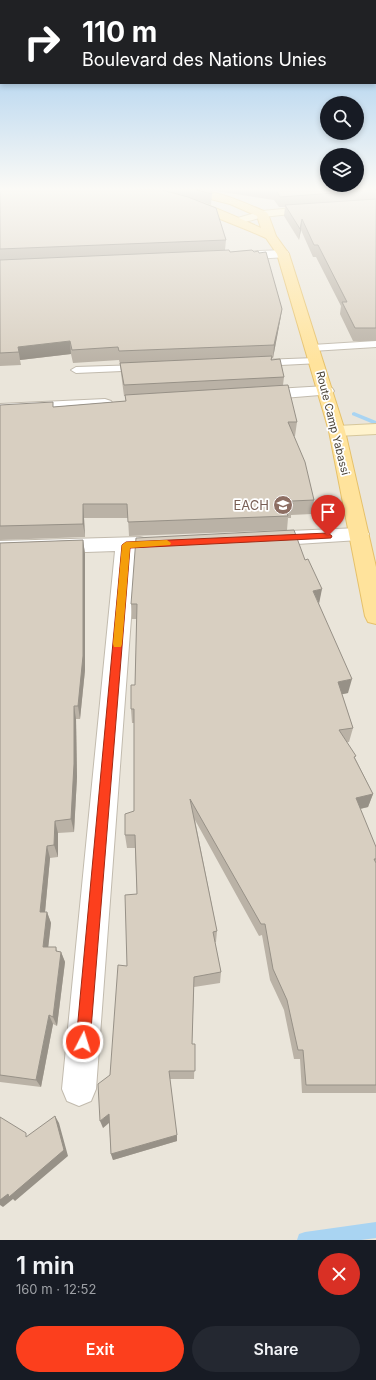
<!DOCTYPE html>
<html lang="en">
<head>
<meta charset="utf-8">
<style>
	body { margin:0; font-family:Inter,sans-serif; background:#242831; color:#f1f3f6; height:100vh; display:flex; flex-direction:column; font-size:15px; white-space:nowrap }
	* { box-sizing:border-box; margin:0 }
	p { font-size:13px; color:#9ea1a6 }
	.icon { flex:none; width:22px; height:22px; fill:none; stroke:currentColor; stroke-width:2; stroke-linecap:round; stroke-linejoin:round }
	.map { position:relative; height:1240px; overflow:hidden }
	.details { display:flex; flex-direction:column; background:#171b24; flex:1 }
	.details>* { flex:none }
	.banner { position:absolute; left:0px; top:0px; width:376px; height:84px; box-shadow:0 2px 6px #0003; background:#202124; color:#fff; overflow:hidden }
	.controls { position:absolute; left:320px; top:96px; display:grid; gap:8px }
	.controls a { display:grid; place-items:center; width:44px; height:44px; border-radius:50%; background:#171b24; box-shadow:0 2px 6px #0003; font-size:20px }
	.pin { position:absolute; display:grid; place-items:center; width:34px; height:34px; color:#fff; margin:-41px -17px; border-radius:50% 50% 50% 0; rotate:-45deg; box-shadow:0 0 4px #0007 }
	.pin .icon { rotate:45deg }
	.me { position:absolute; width:44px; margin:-22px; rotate:5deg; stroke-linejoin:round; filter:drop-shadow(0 0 3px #0008) }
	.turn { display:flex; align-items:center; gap:14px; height:84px; padding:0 16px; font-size:18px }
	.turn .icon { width:52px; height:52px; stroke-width:2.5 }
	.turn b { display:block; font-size:28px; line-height:34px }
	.round { display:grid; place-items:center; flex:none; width:42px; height:42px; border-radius:21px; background:#242831 }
	.headline { display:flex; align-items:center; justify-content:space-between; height:68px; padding:0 16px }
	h1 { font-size:24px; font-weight:600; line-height:30px }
	.action { display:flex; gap:8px; margin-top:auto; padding:8px 16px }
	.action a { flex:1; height:46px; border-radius:24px; background:#fc3f1d; color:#fff; font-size:16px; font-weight:600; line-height:46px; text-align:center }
	.action a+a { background:#242831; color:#f1f3f6 }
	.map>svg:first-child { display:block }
	.residential { fill:#eae5da }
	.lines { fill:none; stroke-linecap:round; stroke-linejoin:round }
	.stream { fill:#a9d4f2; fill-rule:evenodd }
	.lane-casing { stroke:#c2bbae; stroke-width:2 }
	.street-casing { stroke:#c2bbae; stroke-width:2 }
	.secondary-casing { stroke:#d6c79b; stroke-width:2 }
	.primary-casing { stroke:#e6c16a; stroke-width:2 }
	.lane { fill:#fff; fill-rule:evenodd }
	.street { fill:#fff; fill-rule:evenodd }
	.secondary { fill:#fff3cd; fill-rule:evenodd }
	.primary { fill:#ffe39c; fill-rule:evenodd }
	.wall { fill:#bab2a6 }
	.shaded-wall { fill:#979187 }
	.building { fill:#d8cfc1; stroke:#979187 }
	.route { fill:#fc3f1d; stroke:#a42913 }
	.slow { fill:#f59e0b }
	.labels { text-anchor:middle; stroke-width:3.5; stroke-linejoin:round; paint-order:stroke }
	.far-street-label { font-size:11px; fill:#4b4439; stroke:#fff }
	.education-label { font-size:13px; fill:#785e54; stroke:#fff; text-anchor:end }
</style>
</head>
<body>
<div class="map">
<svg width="376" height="1240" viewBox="0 0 376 1240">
	<rect width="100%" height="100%" fill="#f6f3ec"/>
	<rect class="residential" x="0" y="190" width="376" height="1050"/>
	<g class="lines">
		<g class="stream">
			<path d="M354 412 376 421V425L352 415V413Z"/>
			<path d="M376 1222V1238L361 1240H297L299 1234 305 1232Z"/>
		</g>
		<g class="lane-casing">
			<g id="lane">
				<path d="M376 341V347L312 351 307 348 312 345Z"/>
				<path d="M316 358 321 361 320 363 261 366 256 363 261 360Z"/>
				<path d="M141 365 145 366 146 368 145 370 76 373 71 370 76 367Z"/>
			</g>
		</g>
		<g class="street-casing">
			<g id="street">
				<path d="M283 250 287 251 289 254 287 257 236 260 232 259 230 256 232 253 236 252Z"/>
				<path d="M326 386 332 388 334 391 332 394 259 400 253 398 251 395 253 392 259 390Z"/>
				<path d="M105 399 111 401 113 404 111 407 0 414V404Z"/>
				<path d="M359 528 366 529 369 534 366 539 359 540 266 546 259 544 256 539 259 534 266 532Z"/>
				<path d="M140 537 147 539 150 544 147 549 136 551 96 1089 91 1101 79 1106 67 1101 62 1089 115 551 0 555V541Z"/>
			</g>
		</g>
		<g class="secondary-casing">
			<g id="secondary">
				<path d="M314 206 318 207 319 209 318 211 263 217 238 224 232 221 234 219 262 211Z"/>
				<path d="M376 424V434L337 436 331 435 329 431 331 427 337 426Z"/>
			</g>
		</g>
		<g class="primary-casing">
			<path id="primary" d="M137 190C173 187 228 213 261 228L257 216 230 204 183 192 182 190C210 187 240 201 266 212L268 214 276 236 289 254 345 431 376 567V624L368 622 365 616 329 431 277 254 266 238 250 231 188 206 138 192Z"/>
		</g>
		<use href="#lane" class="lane"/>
		<use href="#street" class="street"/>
		<use href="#secondary" class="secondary"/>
		<use href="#primary" class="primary"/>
	</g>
	<g class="wall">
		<path d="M0 190H376V341H353L340 314 341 306 316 257H313L301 230 299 240 284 216 285 207H279L274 200 210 190 212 194 211 205 197 200 226 240 225 250 230 252 282 309 280 321 273 358H272V360L284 377 283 385 297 422 295 436H294L314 500 312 514 291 515V518H288L287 530 129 536 128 518H84L85 537 0 540V405L53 407 126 401 125 396H124L121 373 120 364 119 360 73 363 71 354 20 360 21 365 0 366Z"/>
		<path d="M83 540 85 554V670L80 719H76L77 777 74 832 58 833V857L50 858 45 912H47L51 923 48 947H56L57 951 61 952 65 962 57 1026 53 1024 41 1087 0 1082V543Z"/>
		<path d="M131 604H319L348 693 342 694 353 728 349 742H347L373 794 368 807 360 809 376 847V1093H302L300 1059H294L284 1010 270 980 262 935 259 936 195 820 217 931 216 942H215L221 972 220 983 194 987 192 1044H195L194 1079H170L177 1141 113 1160 111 1154 109 1123 103 1128 110 1075 127 966 137 894 135 848H127L125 835 134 811V723H132L131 709 135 685 137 619H132Z"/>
	</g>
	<g class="shaded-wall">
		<path d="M302 219 301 230 299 240 300 229Z"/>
		<path d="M282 309 280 321 273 358 274 345Z"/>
		<path d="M70 341 71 354 20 360 18 347Z"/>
		<path d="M83 504 84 518 85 537 83 524Z"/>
		<path d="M83 540 85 554V670L80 719 78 706Z"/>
		<path d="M322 589 319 604 313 591Z"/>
		<path d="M352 679 348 693 334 696 338 682Z"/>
		<path d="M74 706 76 719 77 777 74 832 71 819Z"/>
		<path d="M373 794 368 807 351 811 356 798Z"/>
		<path d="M55 821 58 833V857L54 845Z"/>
		<path d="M47 846 50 858 44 923 40 912Z"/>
		<path d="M47 912 51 923 47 958 43 947Z"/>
		<path d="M61 952 65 962 57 1026 53 1017Z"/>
		<path d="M49 1015 53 1024 41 1087 36 1080Z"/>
		<path d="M109 1114 111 1121 103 1128 100 1121Z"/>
		<path d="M55 1116 59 1123 68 1156 15 1201 13 1199 3 1207 0 1205V1200Z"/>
		<path d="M177 1135V1141L113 1160 111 1154Z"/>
	</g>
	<g class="building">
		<path d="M0 190H162L188 197 216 208 226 240 0 249Z"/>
		<path d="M197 190H210L212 194Z"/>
		<path d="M276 190H376L280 197Z"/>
		<path d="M376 199V328H355L342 302H347L318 245H314L302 219 300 229 285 205Z"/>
		<path d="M229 250 230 252 252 250 254 252 258 251 259 253 266 252 282 309 274 345 119 351 118 347 72 350 70 341 18 347 19 352 0 353V260Z"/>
		<path d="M272 356 271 360 280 359 284 377 124 385 120 363Z"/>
		<path d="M288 385 297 422H288L305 462 314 500 292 501 293 504H284L288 516 128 522 127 504H83V524L0 526V405L53 402V407L126 401 125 395Z"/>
		<path d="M294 530 305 560 308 559 322 589 313 591 352 679 338 682 353 728 339 730 356 756 354 757 373 794 356 798 376 847V859H374L376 863V1085H306L303 1050H298L287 1000 273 969 265 924H261L190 799 217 931 213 932 221 972 194 977 192 1044H195V1071H169L177 1135 111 1154 109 1114 100 1121 98 1084 110 1075 118 965 127 966 125 895 137 894 135 835H125V814L134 811V709H131V685H135L137 604H131L136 538Z"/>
		<path d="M83 540V656L78 706H74V764L71 819 55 821 54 845 47 846 40 912H47L43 947H56V951L61 952 53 1017 49 1015 36 1080 0 1075V543Z"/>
		<path d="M55 1116 64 1150 9 1197 8 1194 0 1200V1117L26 1133V1137Z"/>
	</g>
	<linearGradient id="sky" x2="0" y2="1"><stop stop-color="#8fc1ec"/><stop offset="0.52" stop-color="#fbfaf6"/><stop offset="1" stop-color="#fbfaf6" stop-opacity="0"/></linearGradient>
	<rect width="376" height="363" fill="url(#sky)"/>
	<path class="route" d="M328 533 332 536 331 538 130 548 90 1042 88 1047 83 1049 78 1047 76 1042 122 545 126 542Z"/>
	<path class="slow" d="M167 540 171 543 170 545 130 548 122 644 121 647H114L113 644 122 545 126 542Z"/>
	<defs>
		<g id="school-disc" transform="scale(1)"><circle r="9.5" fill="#8d6e63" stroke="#fff"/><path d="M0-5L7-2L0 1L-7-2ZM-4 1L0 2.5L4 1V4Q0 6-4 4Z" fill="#fff"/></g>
	</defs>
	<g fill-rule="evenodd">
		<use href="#school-disc" x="283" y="505"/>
	</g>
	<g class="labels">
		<g class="far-street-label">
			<text transform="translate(333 423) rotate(76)" y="4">Route Camp Yabassi</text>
		</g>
		<g class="education-label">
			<text x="269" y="510">EACH</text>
		</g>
	</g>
</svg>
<div class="controls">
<a><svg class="icon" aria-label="search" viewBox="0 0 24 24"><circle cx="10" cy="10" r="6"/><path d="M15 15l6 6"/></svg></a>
<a><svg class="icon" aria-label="layers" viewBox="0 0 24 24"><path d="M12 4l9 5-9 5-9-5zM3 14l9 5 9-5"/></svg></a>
</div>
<div class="pin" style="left:328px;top:536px;background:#d93025"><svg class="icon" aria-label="arrive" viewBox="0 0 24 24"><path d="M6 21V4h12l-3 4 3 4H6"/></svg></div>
<svg class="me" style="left:83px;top:1042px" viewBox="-20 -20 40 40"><circle r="17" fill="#fc3f1d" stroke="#fff" stroke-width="3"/><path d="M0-11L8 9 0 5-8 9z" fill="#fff"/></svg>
<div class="banner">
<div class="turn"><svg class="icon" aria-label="right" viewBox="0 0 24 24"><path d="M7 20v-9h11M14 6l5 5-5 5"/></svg><div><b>110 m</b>Boulevard des Nations Unies</div></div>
</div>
</div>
<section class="details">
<div class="headline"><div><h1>1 min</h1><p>160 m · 12:52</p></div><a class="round" style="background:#d93025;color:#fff"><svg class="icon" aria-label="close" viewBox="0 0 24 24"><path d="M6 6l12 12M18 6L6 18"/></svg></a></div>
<div class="action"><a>Exit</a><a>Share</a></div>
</section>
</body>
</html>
